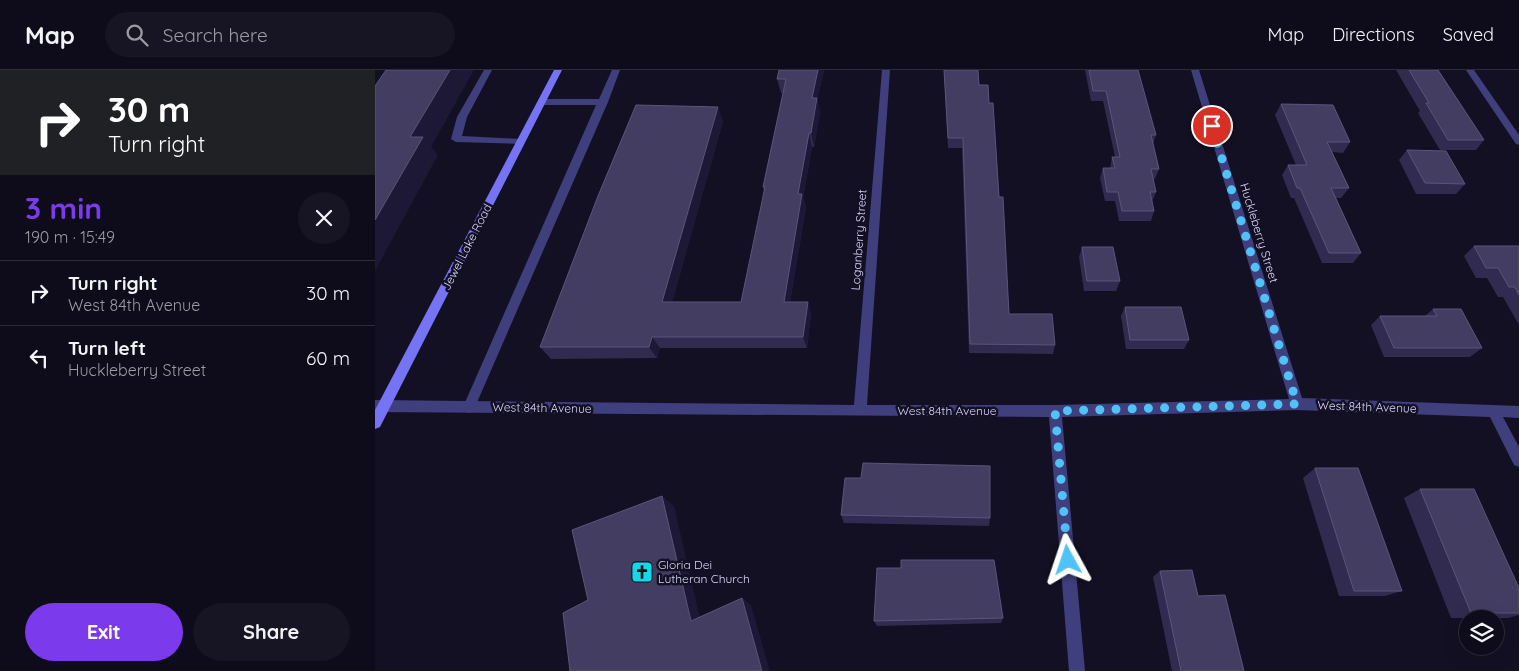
<!DOCTYPE html>
<html lang="en">
<head>
<meta charset="utf-8">
<style>
	body { margin:0; font-family:Quicksand,sans-serif; background:#171523; color:#f1f3f6; height:100vh; display:flex; flex-direction:column; font-size:19px; white-space:nowrap }
	* { box-sizing:border-box; margin:0 }
	p { font-size:16px; color:#9b9ba2 }
	.icon { flex:none; width:28px; height:28px; fill:none; stroke:currentColor; stroke-width:2; stroke-linecap:round; stroke-linejoin:round }
	.map { position:relative; flex:1; overflow:hidden }
	.details { display:flex; flex-direction:column; background:#0e0c1a; width:375px }
	.details>* { flex:none }
	.hud { background:#202124; color:#fff; overflow:hidden }
	.buttons { position:absolute; left:1084px; top:540px; display:grid; gap:10px }
	.buttons a { display:grid; place-items:center; width:45px; height:45px; border-radius:50%; background:#0e0c1a; box-shadow:0 5px 20px #0002,0 0 0 1px #2e2c39; font-size:25px }
	.pin { position:absolute; display:grid; place-items:center; width:42px; height:42px; color:#fff; margin:-21px; border:2px solid #fff; border-radius:50%; box-shadow:0 1px 5px #0007 }
	.me { position:absolute; width:55px; margin:-28px; rotate:355deg; stroke-linejoin:round; filter:drop-shadow(0 0 4px #0008) }
	.turn { display:flex; align-items:center; gap:18px; height:105px; padding:0 25px; font-size:22px }
	.turn .icon { width:65px; height:65px; stroke-width:2.5 }
	.turn b { display:block; font-size:35px; line-height:42px }
	.round { display:grid; place-items:center; flex:none; width:52px; height:52px; border-radius:26px; background:#171523 }
	.head { display:flex; align-items:center; justify-content:space-between; height:85px; padding:0 25px }
	h1 { font-size:30px; font-weight:700; line-height:38px; color:#7c3aed }
	.primary-button { display:flex; gap:10px; margin-top:auto; padding:10px 25px }
	.primary-button a { flex:1; height:58px; border-radius:30px; background:#7c3aed; color:#fff; font-size:20px; font-weight:700; line-height:58px; text-align:center }
	.primary-button a+a { background:#171523; color:#f1f3f6 }
	ul { padding:0; list-style:none }
	li { display:flex; align-items:center; gap:15px; height:65px; padding:0 25px; border-top:1px solid #2e2c39 }
	li div { flex:1 }
	li b { display:block; font-size:19px }
	li em { font-style:normal }
	header { display:flex; align-items:center; gap:30px; box-sizing:border-box; height:70px; padding:0 25px; background:#0e0c1a; border-bottom:1px solid #2e2c39 }
	header strong { font-size:24px }
	nav { display:flex; gap:28px; margin-inline-start:auto; font-size:18px }
	.search { width:350px; height:45px; background:#171523; display:flex; align-items:center; gap:12px; box-sizing:border-box; padding:0 18px; border-radius:28px; color:#9b9ba2; font-size:19px }
	main { display:flex; flex:1; min-height:0 }
	.map>svg:first-child { display:block }
	.lines { fill:none; stroke-linecap:round; stroke-linejoin:round }
	.service { fill:#403f7e; fill-rule:evenodd }
	.minor { fill:#403f7e; fill-rule:evenodd }
	.secondary { fill:#7574f4; fill-rule:evenodd }
	.wall { fill:#312b4f }
	.shaded-wall { fill:#1d1836 }
	.building { fill:#433d62; stroke:#5a557a }
	.route { stroke:#4fc3f7; stroke-width:9; stroke-dasharray:0 16.2 }
	.labels { text-anchor:middle; stroke-width:5; stroke-linejoin:round; paint-order:stroke }
	.street-label { font-size:12px; fill:#d9d5fc; stroke:#131023 }
	.poi-label { font-size:12px; fill:#d9d5fc; stroke:#131023; text-anchor:start }
</style>
</head>
<body>
<header>
<strong>Map</strong>
<div class="search"><svg class="icon" aria-label="search" viewBox="0 0 24 24"><circle cx="10" cy="10" r="6"/><path d="M15 15l6 6"/></svg>Search here</div>
<nav><a>Map</a><a>Directions</a><a>Saved</a></nav>
</header>
<main>
<section class="details">
<div class="hud">
<div class="turn"><svg class="icon" aria-label="right" viewBox="0 0 24 24"><path d="M7 20v-9h11M14 6l5 5-5 5"/></svg><div><b>30 m</b>Turn right</div></div>
</div>
<div class="head"><div><h1>3 min</h1><p>190 m · 15:49</p></div><a class="round"><svg class="icon" aria-label="close" viewBox="0 0 24 24"><path d="M6 6l12 12M18 6L6 18"/></svg></a></div>
<ul>
<li><svg class="icon" aria-label="right" viewBox="0 0 24 24"><path d="M7 20v-9h11M14 6l5 5-5 5"/></svg><div><b>Turn right</b><p>West 84th Avenue</p></div><em>30 m</em></li>
<li><svg class="icon" aria-label="left" viewBox="0 0 24 24"><path d="M17 20v-9H6M10 6l-5 5 5 5"/></svg><div><b>Turn left</b><p>Huckleberry Street</p></div><em>60 m</em></li>
</ul>
<div class="primary-button"><a>Exit</a><a>Share</a></div>
</section>
<div class="map">
<svg width="1144" height="601" viewBox="0 0 1144 601">
	<rect width="100%" height="100%" fill="#131023"/>
	<g class="lines">
		<g class="service">
			<path d="M109 0H117L92 47 87 66 146 69 149 70V74L81 72 76 69 82 47Z"/>
			<path d="M237 0H245L233 32 100 337 99 341 94 343 89 341 88 337 221 35H167L162 32 167 29H224Z"/>
		</g>
		<g class="minor">
			<path d="M507 0H515L492 335H680L914 329 816 0H824L927 328 1144 336V348L1128 347 1144 377V397L1139 395 1115 347 922 340 687 347 710 601H694L674 347 0 342V330L479 335Z"/>
			<path d="M1091 0H1099L1144 65V75L1141 74Z"/>
		</g>
		<path class="secondary" d="M179 0H187L5 357 0 359V340Z"/>
	</g>
	<g class="wall">
		<path d="M404 0H449L442 29 445 42 439 77H437L428 128 431 137 415 232 436 244 432 278H285L282 288 176 289 165 277 348 51 297 232H366L389 122 388 117 408 23H406L402 9Z"/>
		<path d="M569 0 604 15 614 33 624 127 634 244 680 275 678 284 594 283 587 78H573Z"/>
		<path d="M710 0H763L781 65 778 74 784 99 780 109H778L781 122 777 132 779 141 776 151H744L740 131H730L725 108 728 98H735L737 87H740L728 31H716Z"/>
		<path d="M1021 0H1063L1109 70 1101 80H1065L1043 43 1045 41Z"/>
		<path d="M906 34 975 72 968 83 957 82 974 118 966 128H961L986 183 978 193H947L919 128H916L907 105 913 95H921L900 45Z"/>
		<path d="M1032 80 1090 114 1081 124H1041L1024 90Z"/>
		<path d="M1099 176H1144V255L1128 227H1123L1112 208H1101L1089 186Z"/>
		<path d="M707 177 745 211 741 221H709L704 187Z"/>
		<path d="M750 237 814 270 809 279H751L746 246Z"/>
		<path d="M1058 239 1107 278 1095 287H1009L996 255 1005 246H1050Z"/>
		<path d="M940 398 1027 521 1010 526H964L928 408Z"/>
		<path d="M486 408 615 448 614 456 469 453 466 445Z"/>
		<path d="M1045 419 1144 518V545L1133 548H1076L1029 428Z"/>
		<path d="M526 498 628 548 626 553 502 556 499 551Z"/>
		<path d="M785 501 823 526 869 601H797L778 507Z"/>
	</g>
	<g class="shaded-wall">
		<path d="M75 0H99L56 77 63 85 0 201V150L35 67Z"/>
		<path d="M443 0H449L442 29 445 42 439 77 436 63 437 28Z"/>
		<path d="M343 37 348 51 294 244 287 232Z"/>
		<path d="M434 63 437 77 428 128 431 137 413 244 409 232 423 124Z"/>
		<path d="M433 232 436 244 432 278 428 267Z"/>
		<path d="M277 267 285 278 282 288 274 277Z"/>
		<path d="M287 426 299 436 327 557 316 551Z"/>
		<path d="M367 528 376 535 395 601H387Z"/>
	</g>
	<g class="building">
		<path d="M11 0H75L35 67H48L0 150V16Z"/>
		<path d="M404 0H443L437 28H442L436 63H434L423 124H427L409 232H433L428 267H277L274 277H165L223 126 261 35 343 37 287 232H366L390 117H388L411 9H402Z"/>
		<path d="M569 0H603L604 15H613L614 33H618L624 127H628L634 244H677L680 275 595 274 588 68H573Z"/>
		<path d="M714 0H763L781 65H776L784 99H776L781 122H775L779 141H747L743 122H732L728 98H740L737 87H745L731 21H718Z"/>
		<path d="M1034 0H1063L1109 70H1073L1051 33H1054Z"/>
		<path d="M906 34 958 35 975 72H952L974 118H956L986 183H954L925 118H922L913 95H932Z"/>
		<path d="M1032 80 1071 81 1090 114 1050 113Z"/>
		<path d="M1099 176H1144V225L1140 217H1134L1123 198H1111Z"/>
		<path d="M707 177H738L745 211H712Z"/>
		<path d="M750 237H806L814 270H755Z"/>
		<path d="M1058 239H1086L1107 278H1019L1005 246H1062Z"/>
		<path d="M488 393 615 396V448L466 445 470 408H486Z"/>
		<path d="M940 398H983L1027 521H979Z"/>
		<path d="M1045 419H1099L1144 518V543H1096Z"/>
		<path d="M287 426 316 551 367 528 387 601H195L188 543 213 530 197 460Z"/>
		<path d="M526 490H619L628 548 499 551 502 498H526Z"/>
		<path d="M817 500 823 526 850 525 869 601H806L785 501Z"/>
	</g>
	<g class="lines">
		<path class="route" d="M693 490 680 341 922 334 837 56"/>
	</g>
	<defs>
		<g id="church-square" transform="scale(1.125)"><rect x="-9" y="-9" width="18" height="18" rx="4" fill="#13d8ea" stroke="#131023"/><path d="M-1.2-6h2.4v3.5h3.3v2.4h-3.3V6h-2.4V-.1h-3.3v-2.4h3.3Z" fill="#111"/></g>
	</defs>
	<g fill-rule="evenodd">
		<use href="#church-square" x="267" y="502"/>
	</g>
	<g class="labels">
		<g class="street-label">
			<text transform="translate(884 163) rotate(73)" y="4">Huckleberry Street</text>
			<text transform="translate(484 170) rotate(-86)" y="4">Loganberry Street</text>
			<text transform="translate(92 177) rotate(-63)" y="4">Jewel Lake Road</text>
			<text transform="translate(992 337) rotate(2)" y="4">West 84th Avenue</text>
			<text transform="translate(167 338) rotate(1)" y="4">West 84th Avenue</text>
			<text x="572" y="345">West 84th Avenue</text>
		</g>
		<g class="poi-label">
			<text x="283" y="499">Gloria Dei<tspan x="283" dy="14">Lutheran Church</tspan></text>
		</g>
	</g>
</svg>
<div class="buttons">
<a><svg class="icon" aria-label="layers" viewBox="0 0 24 24"><path d="M12 4l9 5-9 5-9-5zM3 14l9 5 9-5"/></svg></a>
</div>
<div class="pin" style="left:837px;top:56px;background:#d93025"><svg class="icon" aria-label="arrive" viewBox="0 0 24 24"><path d="M6 21V4h12l-3 4 3 4H6"/></svg></div>
<svg class="me" style="left:693px;top:490px" viewBox="-20 -20 40 40"><path d="M0-17L14 15 0 8-14 15z" fill="#4fc3f7" stroke="#fff" stroke-width="4"/></svg>
</div>
</main>
</body>
</html>
